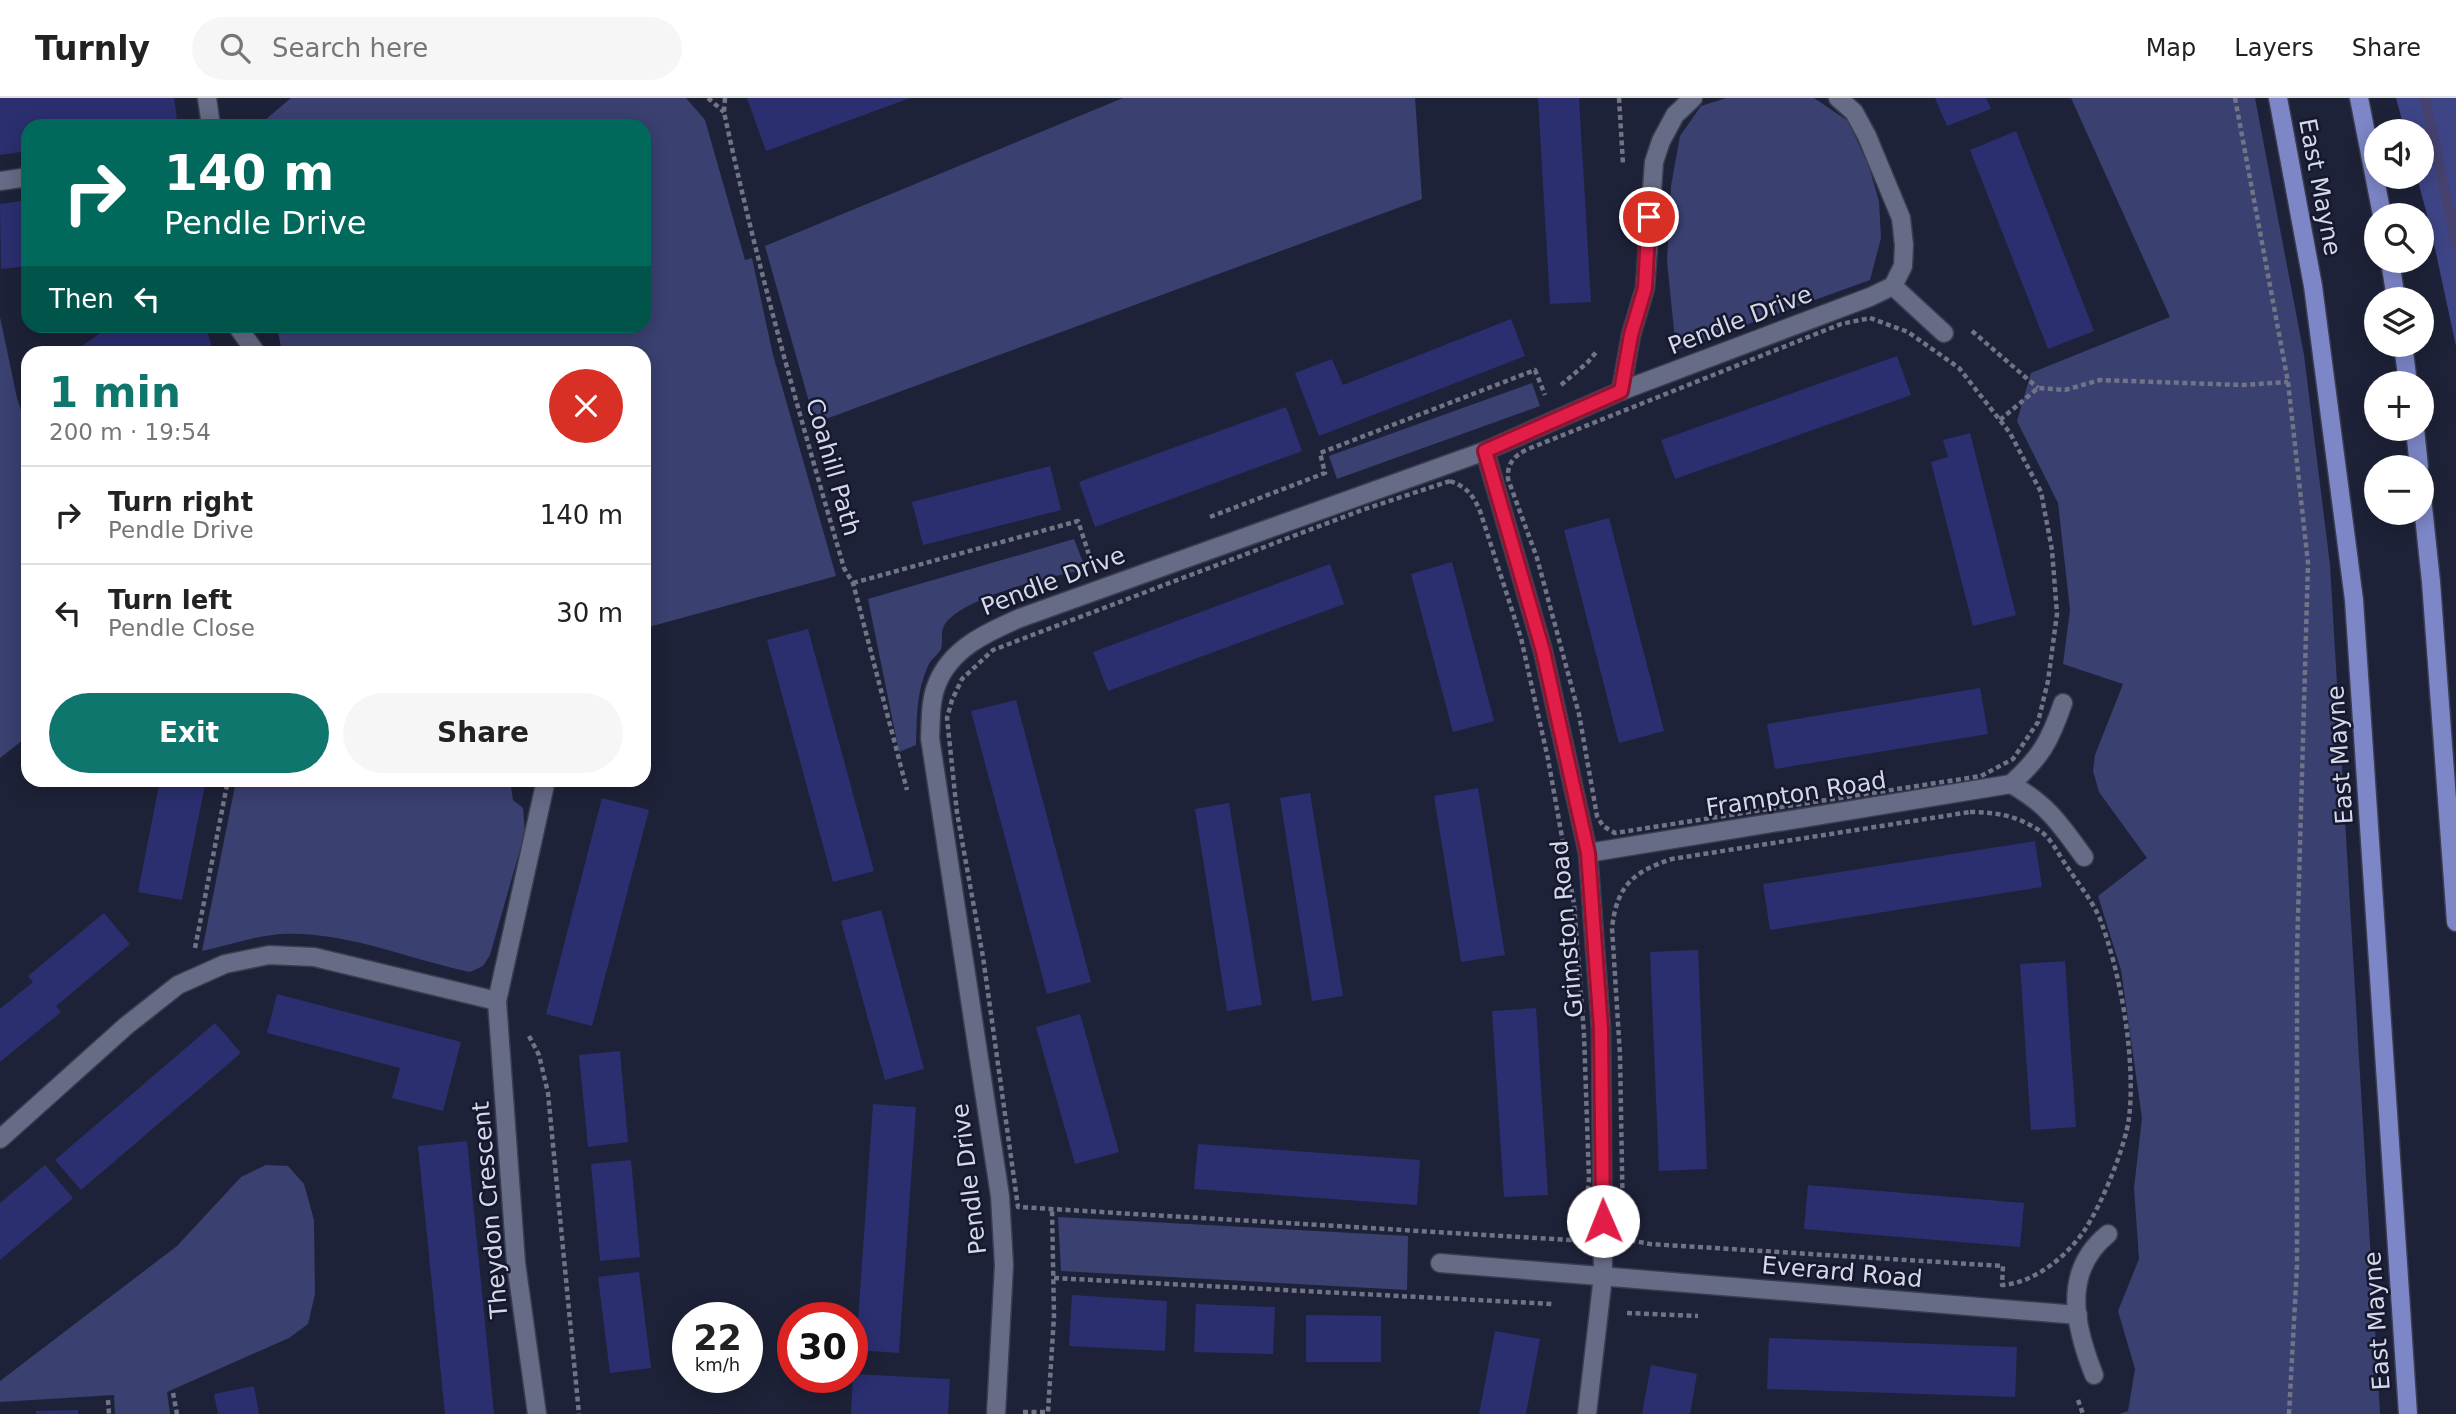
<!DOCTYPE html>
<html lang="en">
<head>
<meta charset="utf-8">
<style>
	body { margin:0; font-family:"DejaVu Sans",sans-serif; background:#f6f6f6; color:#222; height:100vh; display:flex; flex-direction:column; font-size:26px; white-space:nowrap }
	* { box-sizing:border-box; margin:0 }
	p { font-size:23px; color:#767676 }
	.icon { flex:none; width:38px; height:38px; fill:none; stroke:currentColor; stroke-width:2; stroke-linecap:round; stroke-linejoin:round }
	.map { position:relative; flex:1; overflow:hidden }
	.side { position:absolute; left:21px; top:248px; width:630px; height:441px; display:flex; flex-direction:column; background:#fff; border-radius:21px; box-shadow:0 4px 18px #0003 }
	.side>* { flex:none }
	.top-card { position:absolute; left:21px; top:21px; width:630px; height:214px; border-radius:21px; box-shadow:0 4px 18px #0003; background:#00695c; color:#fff; overflow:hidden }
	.controls { position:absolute; left:2364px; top:21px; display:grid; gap:14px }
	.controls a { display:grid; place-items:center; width:70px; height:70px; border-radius:50%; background:#fff; box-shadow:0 4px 18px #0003; font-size:35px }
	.speed { position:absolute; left:672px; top:1204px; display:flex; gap:14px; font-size:35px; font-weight:700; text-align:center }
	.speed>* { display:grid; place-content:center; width:91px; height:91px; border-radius:50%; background:#fff; box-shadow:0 4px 18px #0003; line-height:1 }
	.speed small { font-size:18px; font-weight:400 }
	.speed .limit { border:10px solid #d22; background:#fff; color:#111 }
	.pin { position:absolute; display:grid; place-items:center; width:60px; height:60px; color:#fff; margin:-30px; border:4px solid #fff; border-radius:50%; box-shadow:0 2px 7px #0007 }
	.me { position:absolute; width:77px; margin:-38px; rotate:359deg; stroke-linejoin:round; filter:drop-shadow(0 0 5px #0008) }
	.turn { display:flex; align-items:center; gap:24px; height:147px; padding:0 28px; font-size:32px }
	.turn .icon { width:91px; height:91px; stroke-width:2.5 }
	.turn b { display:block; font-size:49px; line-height:60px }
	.then { display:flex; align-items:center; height:66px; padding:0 28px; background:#0003; gap:14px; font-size:26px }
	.round { display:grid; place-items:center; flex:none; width:74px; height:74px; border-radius:37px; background:#f6f6f6 }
	.overview { display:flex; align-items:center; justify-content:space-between; height:119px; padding:0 28px }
	h1 { font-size:42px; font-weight:800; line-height:52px; color:#0f766e }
	.cta { display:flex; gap:14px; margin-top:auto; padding:14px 28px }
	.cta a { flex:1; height:80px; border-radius:42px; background:#0f766e; color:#fff; font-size:28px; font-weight:800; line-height:80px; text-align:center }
	.cta a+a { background:#f6f6f6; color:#222 }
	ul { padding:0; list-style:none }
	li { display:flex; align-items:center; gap:21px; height:98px; padding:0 28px; border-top:2px solid #e0e0e0 }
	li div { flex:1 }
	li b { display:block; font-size:26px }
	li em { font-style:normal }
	header { display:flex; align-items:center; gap:42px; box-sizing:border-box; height:98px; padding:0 35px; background:#fff; border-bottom:2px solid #e0e0e0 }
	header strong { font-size:33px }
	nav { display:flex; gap:38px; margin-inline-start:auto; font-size:24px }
	.search { width:490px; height:63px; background:#f6f6f6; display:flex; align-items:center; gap:18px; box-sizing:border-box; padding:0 24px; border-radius:38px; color:#767676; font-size:26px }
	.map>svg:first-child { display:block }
	.green { fill:#3a4070 }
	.forest { fill:#3e4587 }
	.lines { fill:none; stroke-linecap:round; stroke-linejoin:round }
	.stream { stroke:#46416f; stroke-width:10 }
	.building { fill:#2b2f6f }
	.minor-casing { stroke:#3a3c4f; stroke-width:21 }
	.major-casing { stroke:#3a3c4f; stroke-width:21 }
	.path { stroke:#707486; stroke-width:4.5; stroke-dasharray:5 3.5; stroke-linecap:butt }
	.minor { stroke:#666b86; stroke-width:18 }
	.major { stroke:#7d87c8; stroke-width:18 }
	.route-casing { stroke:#92132f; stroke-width:18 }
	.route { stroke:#e11d48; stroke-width:12 }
	.labels { text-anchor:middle; stroke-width:5; stroke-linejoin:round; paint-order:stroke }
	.street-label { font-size:24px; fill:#d5d8e7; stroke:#15182e }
</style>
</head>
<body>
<header>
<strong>Turnly</strong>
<div class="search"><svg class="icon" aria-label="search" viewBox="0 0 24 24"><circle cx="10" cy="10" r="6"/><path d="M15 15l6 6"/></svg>Search here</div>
<nav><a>Map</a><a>Layers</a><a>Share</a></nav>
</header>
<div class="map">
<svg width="2456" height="1316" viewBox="0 0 2456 1316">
	<rect width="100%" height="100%" fill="#1e2238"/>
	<g class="green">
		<path d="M291 0H686L705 22 745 162 752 160 773 257 836 478 645 530 644 256 282 255 277 228H644V28H258Z"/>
		<path d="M1123 0H1415L1422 101 815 325 765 148Z"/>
		<path d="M1726 0H1814L1848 23 1868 66 1879 103 1881 140 1870 182 1676 252 1667 163 1671 88 1680 38 1701 8Z"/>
		<path d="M2071 0H2255L2304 257 2330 467 2380 1316H2119L2128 1313 2135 1271 2118 1213 2139 1161 2134 1090 2142 1020 2121 872 2098 798 2147 760 2099 694 2093 673 2095 657 2123 586 2063 566 2070 512 2058 405 2017 323 2031 275 2170 219Z"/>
		<path d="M0 219 17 300 28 333V638L0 660Z"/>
		<path d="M1532 285 1540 308 1337 381 1329 358Z"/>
		<path d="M1074 441 1086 472C1057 476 954 501 943 530 941 536 943 544 941 551 938 557 930 562 928 568 916 594 917 620 916 647L899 654 868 501Z"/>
		<path d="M236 683H510L513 702 523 710 525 734 490 857 483 868 470 874C407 861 347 833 281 836 255 838 227 848 202 853Z"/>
		<path d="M266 1067 288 1068 304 1086 314 1122 315 1196 308 1226 289 1240 167 1294 170 1316H115L114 1297 0 1304V1283L177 1148 241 1079Z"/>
		<path d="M1058 1119 1408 1138 1407 1192 1061 1173Z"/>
	</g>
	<path class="forest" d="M2396 0H2456V248L2431 132 2417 79H2422V33H2405Z"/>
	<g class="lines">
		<path class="stream" d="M2425 0 2456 146"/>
	</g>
	<g class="building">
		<path d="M0 0H174L178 28H28V53L0 57Z"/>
		<path d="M747 0H910L766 53Z"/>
		<path d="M1538 0H1579L1591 204 1550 206Z"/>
		<path d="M1935 0H1986L1991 11 1947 28Z"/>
		<path d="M2016 33 2094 233 2048 251 1970 52Z"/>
		<path d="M28 102V168L1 171 0 106Z"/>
		<path d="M1511 221 1525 258 1319 338 1295 275 1332 261 1343 287Z"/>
		<path d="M111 228H205L213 252 202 256H70Z"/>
		<path d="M1897 258 1911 297 1675 381 1661 342Z"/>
		<path d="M1286 309 1302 353 1095 429 1079 384Z"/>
		<path d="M1970 335 2016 517 1973 528 1931 364 1948 359 1943 342Z"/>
		<path d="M1050 368 1061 412 923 447 912 404Z"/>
		<path d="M1609 420 1664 633 1619 645 1564 432Z"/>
		<path d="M1452 464 1494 623 1453 634 1411 476Z"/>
		<path d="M1330 466 1344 506 1108 593 1093 554Z"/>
		<path d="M808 531 874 773 833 784 767 542Z"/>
		<path d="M1980 590 1988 636 1775 671 1767 626Z"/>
		<path d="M1016 602 1091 884 1047 896 971 613Z"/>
		<path d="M160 682H206L182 802 138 794Z"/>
		<path d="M1478 690 1505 857 1461 864 1434 698Z"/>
		<path d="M1310 695 1343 898 1312 903 1280 700Z"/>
		<path d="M602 700 649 712 592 928 546 916Z"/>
		<path d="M1229 705 1262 907 1227 913 1195 711Z"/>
		<path d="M2035 743 2042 789 1770 832 1763 786Z"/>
		<path d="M881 812 924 971 885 982 841 823Z"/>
		<path d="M104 815 130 846 56 908 61 914 0 964V911L33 884 28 878Z"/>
		<path d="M1698 852 1707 1071 1659 1073 1650 854Z"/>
		<path d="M2065 863 2076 1029 2031 1032 2020 866Z"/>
		<path d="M277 896 461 944 443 1013 392 1000 400 970 267 935Z"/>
		<path d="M1536 910 1548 1097 1504 1099 1492 913Z"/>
		<path d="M1080 916 1119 1054 1075 1066 1036 929Z"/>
		<path d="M215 925 241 955 81 1092 55 1062Z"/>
		<path d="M620 953 628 1044 588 1049 579 957Z"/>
		<path d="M873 1006 916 1009 899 1255 856 1252Z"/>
		<path d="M467 1043 494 1316H445L418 1048Z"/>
		<path d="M1198 1046 1420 1062 1417 1107 1194 1091Z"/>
		<path d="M631 1062 640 1159 600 1163 591 1066Z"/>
		<path d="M45 1067 73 1100 0 1162V1105Z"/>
		<path d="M1808 1087 2024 1105 2020 1149 1804 1131Z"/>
		<path d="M639 1174 651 1270 610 1275 598 1179Z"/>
		<path d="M1072 1197 1167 1203 1165 1253 1069 1248Z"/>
		<path d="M1196 1206 1275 1209 1273 1256 1194 1254Z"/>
		<path d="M1306 1217 1381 1218V1264H1306Z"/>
		<path d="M1495 1233 1540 1241 1526 1316H1479Z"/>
		<path d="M1769 1240 2017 1249 2015 1299 1767 1291Z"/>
		<path d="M1651 1267 1697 1276 1690 1316H1642Z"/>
		<path d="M853 1276 950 1281 948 1316H851Z"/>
		<path d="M254 1288 259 1316H218L214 1296Z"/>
		<path d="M78 1312V1316H36V1313Z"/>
	</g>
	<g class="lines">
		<g class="minor-casing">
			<g id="minor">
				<path d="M207 0 211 28"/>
				<path d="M1838 0 1854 14 1867 38 1901 120 1904 147 1903 168 1893 188"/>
				<path d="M0 83 28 79"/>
				<path d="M1893 188 1944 235"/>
				<path d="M237 228 257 256"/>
				<path d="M1621 293 1631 237 1645 190 1654 64 1661 43 1675 17 1693 0"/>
				<path d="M1485 353 1543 553 1588 755 1601 931 1603 1178 1587 1316"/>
				<path d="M2011 686C2048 707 2060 726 2084 759"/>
				<path d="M2011 686C2041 659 2050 643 2063 605"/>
				<path d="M1588 755 2011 686"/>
				<path d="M497 903 546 682"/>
				<path d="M0 1041 126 928 178 887 225 866 269 857 314 859 497 903 516 1165 537 1316"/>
				<path d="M1440 1165 2078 1217"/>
				<path d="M2094 1277C2075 1229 2061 1174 2108 1136"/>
				<path d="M996 1316 1004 1167 1000 1098 930 640C931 623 930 602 937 586 951 550 988 534 1020 520L1485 353 1621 293 1870 199 1893 188"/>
			</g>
		</g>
		<g class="major-casing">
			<g id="major">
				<path d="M2278 0 2313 188 2354 502 2408 1316"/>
				<path d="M2359 0 2382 117"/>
				<path d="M2390 163 2396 201"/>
				<path d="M2403 247 2408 285"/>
				<path d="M2415 331 2419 369"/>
				<path d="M2422 399 2431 484 2456 824"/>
			</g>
		</g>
		<g class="path">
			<path d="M708 0 724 14"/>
			<path d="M725 0 724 14C757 168 800 319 844 470L853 485 907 692"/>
			<path d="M1619 0 1623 66"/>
			<path d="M2235 0 2288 284 2308 465 2297 853V1168L2289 1316"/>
			<path d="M1870 220 1908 234 1959 270 2010 335 2041 394 2052 452 2057 516 2048 583 2038 624 2013 661 1981 678 1615 735 1603 728 1597 718 1579 616 1537 460 1508 381C1507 365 1514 358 1528 351L1841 226Z"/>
			<path d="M1972 233 2038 290"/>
			<path d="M1561 287 1587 265 1598 252"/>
			<path d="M2000 322 2038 290 2065 292 2100 282 2242 287 2288 284"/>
			<path d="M1450 383C1467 389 1473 397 1480 413L1521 540 1548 661 1574 806 1584 936 1589 1081 1584 1129 1570 1142 1018 1109 983 859 957 715 947 620 952 602 962 581 993 552 1362 412Z"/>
			<path d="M1210 419 1325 375 1320 355 1535 272 1545 297"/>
			<path d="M853 485 1078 423 1091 463 1093 462"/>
			<path d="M1970 714C1997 714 2018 718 2040 733 2051 740 2059 757 2066 767 2077 784 2092 802 2100 821 2121 876 2136 962 2129 1020 2125 1050 2101 1108 2084 1133 2066 1159 2034 1185 2002 1187L2003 1168 1650 1146 1629 1142 1623 1127 1620 957 1612 830C1617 787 1633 774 1672 761Z"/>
			<path d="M195 850 228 682"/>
			<path d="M529 938 539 957 548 995 579 1316"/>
			<path d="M1054 1180 1553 1206"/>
			<path d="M1627 1215 1698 1218"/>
			<path d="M173 1295 177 1316"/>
			<path d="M108 1302 109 1316"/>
			<path d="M2078 1302 2083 1316"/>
			<path d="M1023 1314H1048L1054 1218 1052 1111"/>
		</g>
		<use href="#minor" class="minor"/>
		<use href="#major" class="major"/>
	</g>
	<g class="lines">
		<g class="route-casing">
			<path id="route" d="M1603 1123 1601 931 1588 755 1543 553 1485 353 1621 293 1631 237 1645 190 1649 119"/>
		</g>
		<use href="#route" class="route"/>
	</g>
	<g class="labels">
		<g class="street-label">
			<text transform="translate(2320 89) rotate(79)" y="8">East Mayne</text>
			<text transform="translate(1740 222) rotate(-21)" y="8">Pendle Drive</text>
			<text transform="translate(833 369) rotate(74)" y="8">Coahill Path</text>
			<text transform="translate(1053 483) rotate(-21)" y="8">Pendle Drive</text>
			<text transform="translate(2340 657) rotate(-94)" y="8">East Mayne</text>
			<text transform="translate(1796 696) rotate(-9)" y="8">Frampton Road</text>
			<text transform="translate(1567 831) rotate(-95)" y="8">Grimston Road</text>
			<text transform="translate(969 1081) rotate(-97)" y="8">Pendle Drive</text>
			<text transform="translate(490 1112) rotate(-95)" y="8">Theydon Crescent</text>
			<text transform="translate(1842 1174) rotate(5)" y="8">Everard Road</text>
			<text transform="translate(2377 1223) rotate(-94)" y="8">East Mayne</text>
		</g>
	</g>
</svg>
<div class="controls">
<a><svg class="icon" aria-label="sound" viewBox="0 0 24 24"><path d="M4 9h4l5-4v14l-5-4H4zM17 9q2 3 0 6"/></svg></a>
<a><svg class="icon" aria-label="search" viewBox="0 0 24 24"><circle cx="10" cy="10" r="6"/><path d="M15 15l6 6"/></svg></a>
<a><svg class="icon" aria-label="layers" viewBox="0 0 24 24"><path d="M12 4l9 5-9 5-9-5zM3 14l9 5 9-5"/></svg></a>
<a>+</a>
<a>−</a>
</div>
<div class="speed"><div>22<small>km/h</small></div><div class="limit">30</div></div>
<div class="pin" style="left:1649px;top:119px;background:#d93025"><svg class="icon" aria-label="arrive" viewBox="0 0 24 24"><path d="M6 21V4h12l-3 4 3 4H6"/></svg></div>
<svg class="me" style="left:1603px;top:1123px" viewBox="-20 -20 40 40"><circle r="19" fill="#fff"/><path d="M0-13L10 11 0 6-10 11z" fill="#e11d48"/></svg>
<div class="top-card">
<div class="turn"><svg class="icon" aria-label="right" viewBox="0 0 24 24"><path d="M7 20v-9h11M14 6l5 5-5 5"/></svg><div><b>140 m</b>Pendle Drive</div></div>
<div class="then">Then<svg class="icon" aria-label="left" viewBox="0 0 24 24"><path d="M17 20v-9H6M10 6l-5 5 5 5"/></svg></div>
</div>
<section class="side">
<div class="overview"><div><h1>1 min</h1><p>200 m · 19:54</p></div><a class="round" style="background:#d93025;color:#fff"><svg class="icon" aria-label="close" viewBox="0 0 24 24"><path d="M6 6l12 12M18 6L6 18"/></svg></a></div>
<ul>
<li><svg class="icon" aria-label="right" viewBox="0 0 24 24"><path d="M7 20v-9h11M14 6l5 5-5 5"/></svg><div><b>Turn right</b><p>Pendle Drive</p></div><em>140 m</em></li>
<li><svg class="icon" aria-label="left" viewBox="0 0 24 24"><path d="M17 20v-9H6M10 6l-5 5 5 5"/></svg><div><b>Turn left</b><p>Pendle Close</p></div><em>30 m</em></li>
</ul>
<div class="cta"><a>Exit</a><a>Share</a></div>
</section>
</div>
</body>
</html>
